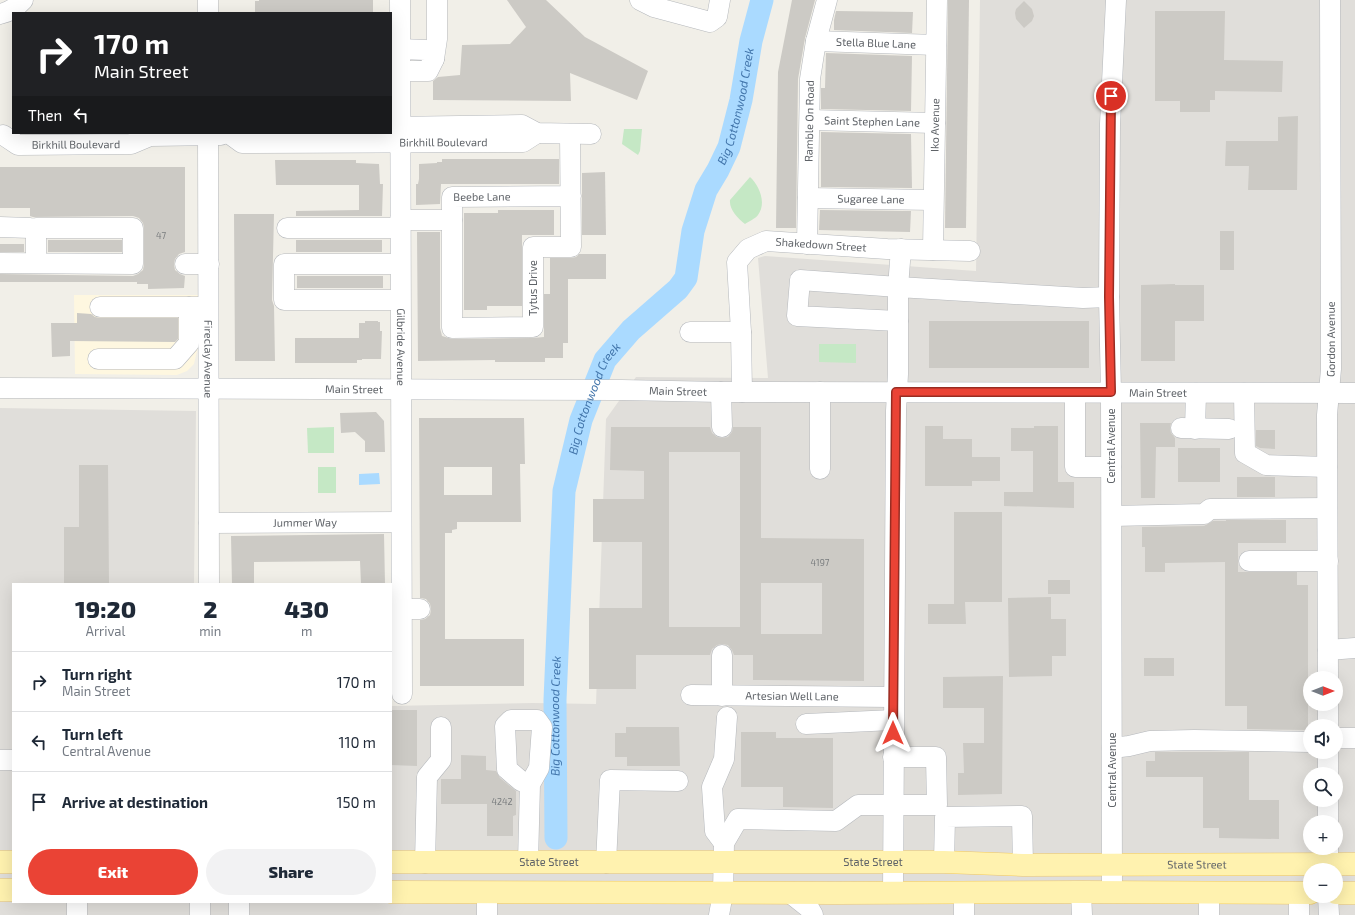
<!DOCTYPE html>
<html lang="en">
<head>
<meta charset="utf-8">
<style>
	body { margin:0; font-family:"Exo 2",sans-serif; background:#f2f2f3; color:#1f2937; height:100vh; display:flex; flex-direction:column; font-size:15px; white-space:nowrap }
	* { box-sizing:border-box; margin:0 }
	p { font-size:13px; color:#747a83 }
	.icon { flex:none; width:22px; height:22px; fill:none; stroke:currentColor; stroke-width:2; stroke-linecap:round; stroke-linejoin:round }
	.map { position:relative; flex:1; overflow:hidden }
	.side { position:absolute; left:12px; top:583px; width:380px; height:320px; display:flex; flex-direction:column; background:#fff; border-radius:0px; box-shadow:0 4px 16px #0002 }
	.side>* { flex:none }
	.hud { position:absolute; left:12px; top:12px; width:380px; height:122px; border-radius:0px; box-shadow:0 4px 16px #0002; background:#202124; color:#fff; overflow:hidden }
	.needle { width:26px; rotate:90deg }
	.fabs { position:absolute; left:1303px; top:671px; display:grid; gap:8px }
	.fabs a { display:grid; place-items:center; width:40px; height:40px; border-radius:50%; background:#fff; box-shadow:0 4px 16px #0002; font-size:20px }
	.pin { position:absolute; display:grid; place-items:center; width:34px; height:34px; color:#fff; margin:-17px; border:2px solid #fff; border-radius:50%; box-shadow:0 1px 4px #0007 }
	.me { position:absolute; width:44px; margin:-22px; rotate:0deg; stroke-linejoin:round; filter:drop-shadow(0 0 3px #0008) }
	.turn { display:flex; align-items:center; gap:14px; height:84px; padding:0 16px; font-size:18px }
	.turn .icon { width:52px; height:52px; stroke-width:2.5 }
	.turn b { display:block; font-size:28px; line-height:34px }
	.then { display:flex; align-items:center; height:38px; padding:0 16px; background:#0003; gap:8px; font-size:15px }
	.eta { display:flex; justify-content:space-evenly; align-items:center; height:68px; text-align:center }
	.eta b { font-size:24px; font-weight:800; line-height:28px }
	.button { display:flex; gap:8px; margin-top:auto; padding:8px 16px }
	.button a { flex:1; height:46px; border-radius:24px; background:#ea4335; color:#fff; font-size:16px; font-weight:800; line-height:46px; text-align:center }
	.button a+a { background:#f2f2f3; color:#1f2937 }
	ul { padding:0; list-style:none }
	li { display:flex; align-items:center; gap:12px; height:60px; padding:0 16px; border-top:1px solid #e0e1e3 }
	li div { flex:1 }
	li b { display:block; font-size:15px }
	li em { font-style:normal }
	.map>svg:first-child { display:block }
	.commercial { fill:#fef7e0 }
	.industrial { fill:#e0deda; fill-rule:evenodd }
	.green { fill:#c5e8c5 }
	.water { fill:#aadaff }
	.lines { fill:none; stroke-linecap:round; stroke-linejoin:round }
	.river { stroke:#aadaff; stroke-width:23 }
	.building { fill:#cccac5; fill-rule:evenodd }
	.minor-casing { stroke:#b5b8bc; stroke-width:21 }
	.major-casing { stroke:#f2c960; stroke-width:23 }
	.minor { stroke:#fff; stroke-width:20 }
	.major { stroke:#fff2af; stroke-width:22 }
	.route-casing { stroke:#982c22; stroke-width:10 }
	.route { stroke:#ea4335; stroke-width:7 }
	.labels { text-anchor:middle; stroke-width:3; stroke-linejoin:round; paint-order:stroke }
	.number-label { font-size:9px; fill:#7a7d7f }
	.street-label { font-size:11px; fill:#5f6368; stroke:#fff }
	.water-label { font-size:12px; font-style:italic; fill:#4174aa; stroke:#fff }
</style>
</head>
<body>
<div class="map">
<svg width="1355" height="915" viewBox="0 0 1355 915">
	<rect width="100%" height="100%" fill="#f1efe8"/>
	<path class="commercial" d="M74 295H199L197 300 198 347 194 364 187 371 177 375 75 374Z"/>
	<path class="industrial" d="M980 0H1355V915H0V408L196 411 194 584H13V902H391V706L533 703 596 704 606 419 636 377 768 378 758 258 765 256 976 271ZM1310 678H1336V704H1310ZM1310 726H1336V752H1310ZM1310 774H1336V800H1310ZM1310 822H1336V848H1310ZM1310 870H1336V896H1310Z"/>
	<g class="green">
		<path d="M624 129H642L640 151 638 155 622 144Z"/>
		<path d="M750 177C759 185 767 203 758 215 755 219 749 221 745 224 737 218 729 209 730 200Z"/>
		<path d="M819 344H856V363L819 362Z"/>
		<path d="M334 427V453H308L307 428Z"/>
		<rect x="318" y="467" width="18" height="26"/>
	</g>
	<path class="water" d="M379 473 380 484 359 485V474Z"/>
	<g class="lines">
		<path class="river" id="s1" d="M556 838 555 700 564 491 581 420 605 360 631 330 678 289 686 278 693 231 706 190 718 170 729 147 741 100 751 41 762 0"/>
	</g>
	<g class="building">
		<path d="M259 0H373V13H255V1H259Z"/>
		<path d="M507 0H546L585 37 648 71 637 100 570 73 571 101 433 100V81L438 77 460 75 462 45 510 44 526 27Z"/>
		<path d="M792 0H815L805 38 798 79 796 228H776L778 72Z"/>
		<path d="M948 0H969L966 228H945Z"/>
		<path d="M1024 1 1032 9 1034 16 1032 21 1024 28 1016 19 1015 13 1016 9Z"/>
		<path d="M836 11 913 12 912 33 834 30V20Z"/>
		<path d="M1155 11H1225L1224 60 1283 61 1282 92 1215 91V100H1210V112H1180V101H1155Z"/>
		<path d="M826 53 912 56 911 111 821 109V88H825Z"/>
		<path d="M1298 116 1297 190H1248L1249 166H1225L1226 141H1278V117Z"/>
		<path d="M821 132 911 134 912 188 821 187Z"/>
		<path d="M442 159H559V184H441L440 204 416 205V184H418L419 179V164L437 163V162H442Z"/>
		<path d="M275 160H356V163L379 164 380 184H383L382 216H296V211L359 210V185H276Z"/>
		<path d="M0 167H185V252L179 254 175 259 174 264 175 270 180 274 185 276 184 288 148 289V284H137V282H0V274L133 276 138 274 143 270 144 264V228L143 223 139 218 133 216 33 217 30 216V208H0Z"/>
		<path d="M605 172 606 235H582V173Z"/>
		<path d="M498 210H554V235H522V306H487V310H464V213H498Z"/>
		<path d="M820 210 911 211 910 232 819 230Z"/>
		<path d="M234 214H274L272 300 274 306 275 361H235Z"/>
		<rect x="1220" y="231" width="14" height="39"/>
		<path d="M417 232H440V328L442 336 452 339 533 338 544 337V294H550V258H571L576 257 579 254H606V279H568V343H563V358H545V362H495V360L418 361Z"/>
		<rect x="48" y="240" width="74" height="12"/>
		<rect x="296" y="240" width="86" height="12"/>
		<rect x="0" y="244" width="24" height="8"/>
		<rect x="297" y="276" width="86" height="12"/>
		<path d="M1175 284V285H1204V321H1175V361H1141V285Z"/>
		<path d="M77 313 91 314 95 317 100 318H178V339L175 342 70 341V356L52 357 51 323H77Z"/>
		<path d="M365 321H378V322H380V331H382L381 359H362V360H357V363H295V338H359V323H365Z"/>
		<rect x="929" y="321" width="160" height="47"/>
		<path d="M376 412 384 421 385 452H365V441L355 432 341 433 340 413Z"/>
		<path d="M419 418H524L525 464H520L521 522H457V529L452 530V533H445V639H524V686H420V620L425 619 430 615 431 609 430 604 426 599 420 598ZM444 467H492V495H444Z"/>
		<path d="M1140 423H1171L1170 428 1171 433 1175 438V447H1156L1155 498H1141Z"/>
		<path d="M925 426H943V439H972V457H1000V481H972V486H925Z"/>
		<path d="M1034 426H1058V482H1074V508L1004 506V492H1033V451H1011V428H1034Z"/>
		<path d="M611 427H710L712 433 717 437 722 438 728 437 732 432 733 427H761V538L864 539V681L753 680V655H734L732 650 728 645 722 644 717 645 712 649 710 655H636V689H589V608H642V542H593V499H644V471L610 470ZM669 452H740V627H669ZM761 583H822V634H761Z"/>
		<path d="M1256 430H1275V449L1260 448 1256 446Z"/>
		<rect x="1178" y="448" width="42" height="34"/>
		<path d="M79 465H108L109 583 64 584V527H79Z"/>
		<rect x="1237" y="477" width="38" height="20"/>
		<path d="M954 512H1002V602H965L966 624H928V604H954Z"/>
		<path d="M1226 520H1286V543H1238V572H1297V585H1308V730L1247 729V706H1225V562L1165 563V572H1145V547H1142V527L1204 526 1213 521H1226Z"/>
		<path d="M384 534 385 584H361L360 561 254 562V584H232L231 536Z"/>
		<rect x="1048" y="580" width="22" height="14"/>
		<path d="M1051 597V619H1066V656H1052V676L1009 677 1008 598Z"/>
		<rect x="1144" y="658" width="30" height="18"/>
		<path d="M1003 676 1002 794 958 795V773H964L963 743H984V708H943V677Z"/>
		<path d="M391 710H417V766L391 765Z"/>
		<path d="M626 727H679L680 766H627V757H615V733H626Z"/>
		<path d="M741 732H776V738H833V808L783 807V787H741Z"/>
		<path d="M1155 752H1249V800H1279V839L1219 838V828H1203V777H1146V761H1155Z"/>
		<path d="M461 755 486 756V770L496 771 500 778 516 791V815L513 816V836H487V804H441V779H461Z"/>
	</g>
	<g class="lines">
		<g class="minor-casing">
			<g id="minor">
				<path d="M208 0V13"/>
				<path id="s2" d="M400 0 402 694"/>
				<path d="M640 0 654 7 710 22 717 17 720 0"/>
				<path d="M0 14C10 12 16 8 23 0"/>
				<path id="s3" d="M816 41 936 45"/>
				<path d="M400 49 426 50 434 59 428 71H400"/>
				<path d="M434 59 437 39V0"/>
				<path id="s4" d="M810 120 935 123"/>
				<path d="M391 127 522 125 537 133 591 134"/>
				<path id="s5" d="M208 133C208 283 209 434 209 584"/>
				<path id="s6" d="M570 134 571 247H533V327L452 328V197L571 196"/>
				<path id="s7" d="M3 135 18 145 131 144 150 136 221 135"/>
				<path id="s8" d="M231 135 242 143 523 142 537 133"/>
				<path id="s9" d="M808 198 933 200"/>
				<path d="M400 220H452"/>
				<path d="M0 227 30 228"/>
				<path d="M287 228H400"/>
				<path id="s10" d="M807 244 810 79 816 41 827 0"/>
				<path id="s11" d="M933 250 937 0"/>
				<path d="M0 263 133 264V228H36V263"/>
				<path d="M185 264H209"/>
				<path d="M400 264H284V300H400"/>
				<path d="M100 307H201"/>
				<path d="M898 321 797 316 800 280 898 287 901 249"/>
				<path d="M690 332H741"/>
				<path d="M98 359H175L189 343V307"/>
				<path id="s12" d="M0 388 622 390 721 392 1355 393"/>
				<path d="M721 392 722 427"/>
				<path id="s13" d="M742 392 741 332 737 262 748 249 766 241 887 249 970 251"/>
				<path d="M820 392V469"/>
				<path d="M1075 393V467H1111"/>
				<path d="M1244 393 1245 453 1266 465 1327 467"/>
				<path d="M1181 428 1229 429"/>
				<path d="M1195 429 1196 393"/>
				<path d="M1112 516 1204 514 1210 509 1327 508"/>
				<path id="s14" d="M209 523 401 522"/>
				<path d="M1249 561H1328"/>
				<path d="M402 609H420"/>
				<path d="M1328 650 1355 648"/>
				<path d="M722 655V696"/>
				<path id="s15" d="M1328 678 1327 415 1331 369 1330 0"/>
				<path id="s16" d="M691 695 893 697"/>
				<path d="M1328 704V726"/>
				<path d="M806 724 893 720"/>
				<path d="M1336 738H1355"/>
				<path d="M1112 748 1129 746 1150 741 1194 740 1310 742"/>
				<path d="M1328 752V774"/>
				<path d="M0 760H13"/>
				<path d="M1328 800V822"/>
				<path d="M724 843 715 831 712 787 724 759 727 717"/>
				<path d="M1328 848V870"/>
				<path d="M528 862 530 784 539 768 542 727 537 720H511L505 726 507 769 521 781 530 784"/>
				<path d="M944 862 945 817 1022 816 1023 865"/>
				<path d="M425 863 427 777 441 760V727"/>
				<path d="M606 863 610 780 678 781"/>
				<path d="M487 892V915"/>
				<path d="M964 892V915"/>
				<path d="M1081 892 1082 915"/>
				<path d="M1112 892 1111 393 1109 297 1110 124 1116 0"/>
				<path d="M790 893 809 908 813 915"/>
				<path d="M893 893 896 411 898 374V287L1083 298 1109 297"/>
				<path d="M1299 893V915"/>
				<path d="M1328 896 1329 915"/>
				<path d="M77 902V915"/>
				<path d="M200 902V915"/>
				<path d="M239 915V902"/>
				<path d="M719 915 723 893 724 843 738 819 836 821 858 805H937L936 757H893"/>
				<path d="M1209 915V893"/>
			</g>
		</g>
		<g class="major-casing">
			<g id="major">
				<path d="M0 862H13"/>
				<path id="s17" d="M391 862H944L1023 865 1355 864"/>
				<path d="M0 890H13"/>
				<path d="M391 892 835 893 1081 892 1310 893"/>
				<path d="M1336 893H1355"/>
			</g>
		</g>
		<use href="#minor" class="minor"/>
		<use href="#major" class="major"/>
	</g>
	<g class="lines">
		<g class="route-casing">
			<path id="route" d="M893 733 896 392H1111L1109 297 1111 96"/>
		</g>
		<use href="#route" class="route"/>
	</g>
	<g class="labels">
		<g class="number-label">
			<text x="161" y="239">47</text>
			<text x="820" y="566">4197</text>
			<text x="502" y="805">4242</text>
		</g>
		<g class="street-label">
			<text dy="4" stroke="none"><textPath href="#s3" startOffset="60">Stella Blue Lane</textPath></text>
			<text dy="4" stroke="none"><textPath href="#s10" startOffset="123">Ramble On Road</textPath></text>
			<text dy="4" stroke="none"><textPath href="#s4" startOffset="62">Saint Stephen Lane</textPath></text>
			<text dy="4" stroke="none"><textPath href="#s11" startOffset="125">Iko Avenue</textPath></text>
			<text dy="4" stroke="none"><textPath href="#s8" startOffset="215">Birkhill Boulevard</textPath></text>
			<text dy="4" stroke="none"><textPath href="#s7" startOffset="76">Birkhill Boulevard</textPath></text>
			<text dy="4" stroke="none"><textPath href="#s6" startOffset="473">Beebe Lane</textPath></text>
			<text dy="4" stroke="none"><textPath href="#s9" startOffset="63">Sugaree Lane</textPath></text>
			<text dy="4" stroke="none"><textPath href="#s13" startOffset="222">Shakedown Street</textPath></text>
			<text transform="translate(533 288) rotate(-90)" y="4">Tytus Drive</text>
			<text dy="4" stroke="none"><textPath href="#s15" startOffset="339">Gordon Avenue</textPath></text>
			<text dy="4" stroke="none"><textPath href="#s2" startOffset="347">Gilbride Avenue</textPath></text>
			<text dy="4" stroke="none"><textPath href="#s5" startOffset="226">Fireclay Avenue</textPath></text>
			<text dy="4" stroke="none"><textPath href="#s12" startOffset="354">Main Street</textPath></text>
			<text dy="4" stroke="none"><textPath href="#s12" startOffset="678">Main Street</textPath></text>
			<text dy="4" stroke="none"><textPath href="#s12" startOffset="1158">Main Street</textPath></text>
			<text transform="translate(1111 446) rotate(-90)" y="4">Central Avenue</text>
			<text dy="4" stroke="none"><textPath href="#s14" startOffset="96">Jummer Way</textPath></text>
			<text dy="4" stroke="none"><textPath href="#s16" startOffset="101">Artesian Well Lane</textPath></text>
			<text transform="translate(1112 770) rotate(-90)" y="4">Central Avenue</text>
			<text dy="4" stroke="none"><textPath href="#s17" startOffset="158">State Street</textPath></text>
			<text dy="4" stroke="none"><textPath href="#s17" startOffset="482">State Street</textPath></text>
			<text dy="4" stroke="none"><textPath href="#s17" startOffset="806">State Street</textPath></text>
		</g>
		<g class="water-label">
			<text dy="4" stroke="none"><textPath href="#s1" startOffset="781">Big Cottonwood Creek</textPath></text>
			<text dy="4" stroke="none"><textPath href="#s1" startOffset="445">Big Cottonwood Creek</textPath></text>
			<text dy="4" stroke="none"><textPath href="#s1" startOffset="122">Big Cottonwood Creek</textPath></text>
		</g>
	</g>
</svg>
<div class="fabs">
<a><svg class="needle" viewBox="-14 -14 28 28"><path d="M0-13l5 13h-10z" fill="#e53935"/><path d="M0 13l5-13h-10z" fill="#747a83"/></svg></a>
<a><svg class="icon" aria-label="sound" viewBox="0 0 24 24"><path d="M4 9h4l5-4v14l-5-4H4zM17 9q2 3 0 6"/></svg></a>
<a><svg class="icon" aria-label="search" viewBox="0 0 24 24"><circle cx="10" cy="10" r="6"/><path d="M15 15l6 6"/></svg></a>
<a>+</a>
<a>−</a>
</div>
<div class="pin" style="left:1111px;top:96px;background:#d93025"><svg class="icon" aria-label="arrive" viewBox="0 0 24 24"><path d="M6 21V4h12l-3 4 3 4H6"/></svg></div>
<svg class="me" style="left:893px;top:733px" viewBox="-20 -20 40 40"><path d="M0-17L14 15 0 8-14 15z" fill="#ea4335" stroke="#fff" stroke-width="4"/></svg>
<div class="hud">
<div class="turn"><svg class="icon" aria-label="right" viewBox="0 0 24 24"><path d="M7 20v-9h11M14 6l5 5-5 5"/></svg><div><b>170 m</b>Main Street</div></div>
<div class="then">Then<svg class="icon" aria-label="left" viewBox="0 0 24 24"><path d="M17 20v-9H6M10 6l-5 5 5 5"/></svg></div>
</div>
<section class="side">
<div class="eta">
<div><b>19:20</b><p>Arrival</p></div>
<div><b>2</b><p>min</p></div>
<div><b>430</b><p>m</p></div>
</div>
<ul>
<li><svg class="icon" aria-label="right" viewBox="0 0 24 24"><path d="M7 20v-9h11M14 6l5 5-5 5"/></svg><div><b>Turn right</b><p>Main Street</p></div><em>170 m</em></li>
<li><svg class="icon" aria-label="left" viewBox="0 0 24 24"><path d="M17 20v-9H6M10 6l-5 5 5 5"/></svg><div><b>Turn left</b><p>Central Avenue</p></div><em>110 m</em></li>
<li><svg class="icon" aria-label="arrive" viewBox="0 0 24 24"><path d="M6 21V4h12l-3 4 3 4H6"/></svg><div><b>Arrive at destination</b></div><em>150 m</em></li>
</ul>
<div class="button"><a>Exit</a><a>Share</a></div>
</section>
</div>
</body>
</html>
